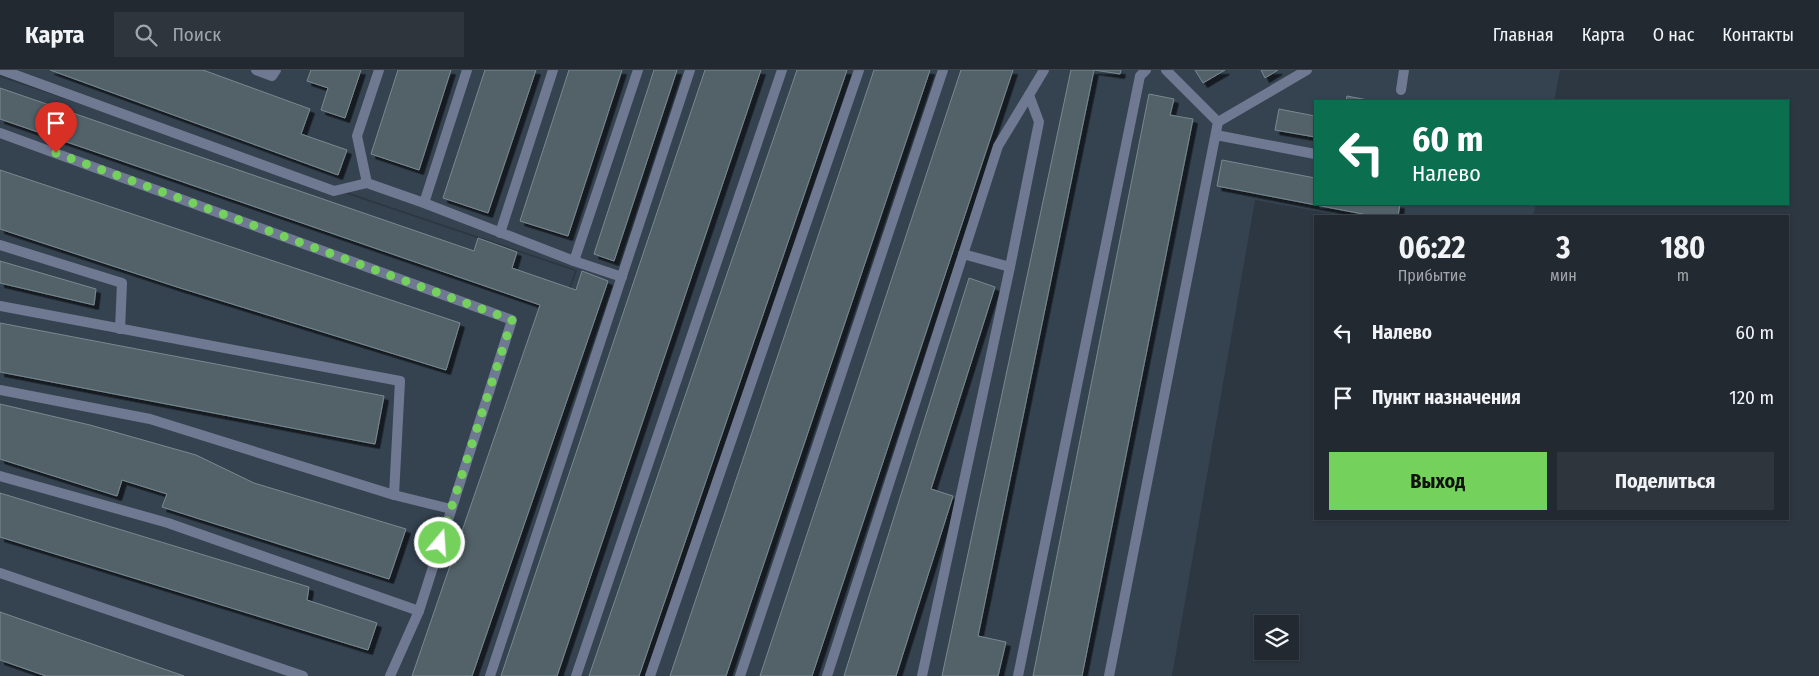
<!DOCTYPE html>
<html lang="ru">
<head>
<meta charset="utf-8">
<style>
	body { margin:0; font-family:"Fira Sans Condensed",sans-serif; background:#2e353d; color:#f1f3f6; height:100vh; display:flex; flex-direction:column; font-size:19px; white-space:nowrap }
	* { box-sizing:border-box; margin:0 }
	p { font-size:16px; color:#a2a6ab }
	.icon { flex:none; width:28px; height:28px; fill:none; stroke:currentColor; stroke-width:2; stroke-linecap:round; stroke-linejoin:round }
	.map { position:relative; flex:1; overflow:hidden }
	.details { position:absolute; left:1314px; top:145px; width:475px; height:305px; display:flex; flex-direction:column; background:#222931; border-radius:0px; box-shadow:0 1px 4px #0004,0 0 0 1px #3f454d }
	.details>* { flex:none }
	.banner { position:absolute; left:1314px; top:30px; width:475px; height:105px; border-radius:0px; box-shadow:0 1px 4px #0004,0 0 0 1px #3f454d; background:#0b6e4f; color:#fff; overflow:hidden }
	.controls { position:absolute; left:1254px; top:545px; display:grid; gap:10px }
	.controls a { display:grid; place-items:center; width:45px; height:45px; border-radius:0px; background:#222931; box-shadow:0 1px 4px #0004,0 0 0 1px #3f454d; font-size:25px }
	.pin { position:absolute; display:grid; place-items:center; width:42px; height:42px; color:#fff; margin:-51px -21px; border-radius:50% 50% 50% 0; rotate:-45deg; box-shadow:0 0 5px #0007 }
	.pin .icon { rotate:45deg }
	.me { position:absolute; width:55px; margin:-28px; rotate:18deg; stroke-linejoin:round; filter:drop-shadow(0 0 4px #0008) }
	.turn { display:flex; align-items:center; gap:18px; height:105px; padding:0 15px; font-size:22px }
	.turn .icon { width:65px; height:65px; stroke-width:2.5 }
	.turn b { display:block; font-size:35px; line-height:42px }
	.eta { display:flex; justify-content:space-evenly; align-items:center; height:85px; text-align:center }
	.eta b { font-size:30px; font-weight:700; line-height:35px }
	.cta { display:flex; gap:10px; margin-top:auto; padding:10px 15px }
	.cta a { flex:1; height:58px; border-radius:0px; background:#74d25c; color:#111; font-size:20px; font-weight:700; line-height:58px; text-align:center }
	.cta a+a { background:#2e353d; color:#f1f3f6 }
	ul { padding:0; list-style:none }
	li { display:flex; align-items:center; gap:15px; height:65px; padding:0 15px }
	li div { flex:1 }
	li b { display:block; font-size:19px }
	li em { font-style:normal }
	header { display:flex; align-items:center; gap:30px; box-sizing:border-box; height:70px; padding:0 25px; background:#222931; border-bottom:1px solid #3f454d }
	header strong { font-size:24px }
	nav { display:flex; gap:28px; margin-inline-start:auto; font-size:18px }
	.search { width:350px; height:45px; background:#2e353d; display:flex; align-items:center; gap:12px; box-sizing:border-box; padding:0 18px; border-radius:0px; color:#a2a6ab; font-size:19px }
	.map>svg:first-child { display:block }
	.built { fill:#354351 }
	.building { fill:#526269; stroke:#798990; filter:url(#shadow) }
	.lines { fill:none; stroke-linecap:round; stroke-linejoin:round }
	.lane { stroke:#707992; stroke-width:10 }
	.route { stroke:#74d25c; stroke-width:9; stroke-dasharray:0 16.2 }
</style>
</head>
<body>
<header>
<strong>Карта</strong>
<div class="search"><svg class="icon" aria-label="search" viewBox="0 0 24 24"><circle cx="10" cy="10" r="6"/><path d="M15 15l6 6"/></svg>Поиск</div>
<nav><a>Главная</a><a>Карта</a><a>О нас</a><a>Контакты</a></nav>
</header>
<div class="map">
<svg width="1819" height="606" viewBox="0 0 1819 606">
	<defs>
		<filter id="shadow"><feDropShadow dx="4.5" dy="4.5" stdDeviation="0" flood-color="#0009"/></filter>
	</defs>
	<rect width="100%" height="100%" fill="#2d3741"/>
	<g class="built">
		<path d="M0 0H1560L1554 31H1315V134H1536L1533 146H1344L1255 130 1172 606H433L577 200 0 5Z"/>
		<path d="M0 7 575 201 431 606H0Z"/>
	</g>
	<g class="building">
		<path d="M50 0H203L310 39 301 64 347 80 338 105Z"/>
		<path d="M311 0H361L345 48 321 40 328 18 307 11Z"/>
		<path d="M398 0H451L419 100 371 84Z"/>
		<path d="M485 0H536L488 143 443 128Z"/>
		<path d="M569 0H622L568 166 520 151Z"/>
		<path d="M654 0H677L614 191 594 184Z"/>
		<path d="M705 0H761L557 606H501Z"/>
		<path d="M797 0H847L639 606H589Z"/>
		<path d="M874 0H930L726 606H670Z"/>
		<path d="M961 0H1013L812 606H760Z"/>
		<path d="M1071 0H1121L1120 4 1094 0 978 566 1006 572 998 606H942Z"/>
		<path d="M1195 0H1225L1203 13Z"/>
		<path d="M1261 0H1278L1265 8Z"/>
		<path d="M0 18 474 181 478 168 517 182 512 198 576 220 582 201 608 211 472 606H412L540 235 0 49Z"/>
		<path d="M1149 24 1174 29 1170 45 1193 49 1082 606H1033Z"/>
		<path d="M1347 26 1373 31H1346Z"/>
		<path d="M1279 39 1315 46V67L1275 60Z"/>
		<path d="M1222 90 1315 108V134H1400L1398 146H1373L1217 116Z"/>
		<path d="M0 100 460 253 446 300 177 217 0 159Z"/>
		<path d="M0 191 96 219 94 235 0 213Z"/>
		<path d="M969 208 995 217 931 419 953 426 896 606H844Z"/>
		<path d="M0 253 384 326 375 374 0 302Z"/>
		<path d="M0 334 90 355 196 385 254 413 406 459 389 509 162 437 167 424 122 410 117 426 0 389Z"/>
		<path d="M0 423 309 517 307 530 377 553 368 580 0 467Z"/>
		<path d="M0 542 184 606H46L0 590Z"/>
	</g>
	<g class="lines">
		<g class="lane">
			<path d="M2 0 334 121 367 113 424 133 574 191 622 207"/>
			<path d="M256 0 272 6 276 0"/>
			<path d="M1166 0 1218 52"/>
			<path d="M1401 20 1404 0"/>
			<path d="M0 63 512 250 419 541 390 606"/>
			<path d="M1216 65 1315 84"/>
			<path d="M367 113 357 66 379 0"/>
			<path d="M424 133 467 0"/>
			<path d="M500 163 553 0"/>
			<path d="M0 175 122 213 120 259"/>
			<path d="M963 184 1010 197"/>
			<path d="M574 191 638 0"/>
			<path d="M0 236 400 311 394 425"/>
			<path d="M0 320 150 349 394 425 451 439"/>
			<path d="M0 406 168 453 419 541"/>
			<path d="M0 503 303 606"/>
			<path d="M490 606 690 0"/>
			<path d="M576 606 782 0"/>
			<path d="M650 606 859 0"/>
			<path d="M740 606 943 0"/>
			<path d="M827 606 998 76 1029 25"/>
			<path d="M922 606 1010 197 1039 52 1029 25 1044 0"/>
			<path d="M1018 606 1140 6 1146 0"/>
			<path d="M1109 606 1218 52 1307 0"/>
		</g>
	</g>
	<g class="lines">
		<path class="route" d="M56 83 512 250 440 473"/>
	</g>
</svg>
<div class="controls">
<a><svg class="icon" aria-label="layers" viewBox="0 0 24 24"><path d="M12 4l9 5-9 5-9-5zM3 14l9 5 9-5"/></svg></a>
</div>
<div class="pin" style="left:56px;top:83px;background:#d93025"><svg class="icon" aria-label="arrive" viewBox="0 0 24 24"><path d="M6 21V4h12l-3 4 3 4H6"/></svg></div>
<svg class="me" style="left:440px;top:473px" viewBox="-20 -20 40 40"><circle r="17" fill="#74d25c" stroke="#fff" stroke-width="3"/><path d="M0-11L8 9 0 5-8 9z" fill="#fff"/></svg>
<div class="banner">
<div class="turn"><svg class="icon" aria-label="left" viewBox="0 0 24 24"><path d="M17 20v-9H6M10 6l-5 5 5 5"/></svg><div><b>60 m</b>Налево</div></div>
</div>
<section class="details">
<div class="eta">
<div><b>06:22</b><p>Прибытие</p></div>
<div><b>3</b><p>мин</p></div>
<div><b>180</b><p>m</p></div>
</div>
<ul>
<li><svg class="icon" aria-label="left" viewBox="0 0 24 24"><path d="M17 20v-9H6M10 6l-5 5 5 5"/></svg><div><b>Налево</b></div><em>60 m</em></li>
<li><svg class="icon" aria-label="arrive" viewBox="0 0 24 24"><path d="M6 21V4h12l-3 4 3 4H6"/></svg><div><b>Пункт назначения</b></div><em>120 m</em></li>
</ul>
<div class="cta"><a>Выход</a><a>Поделиться</a></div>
</section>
</div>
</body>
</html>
